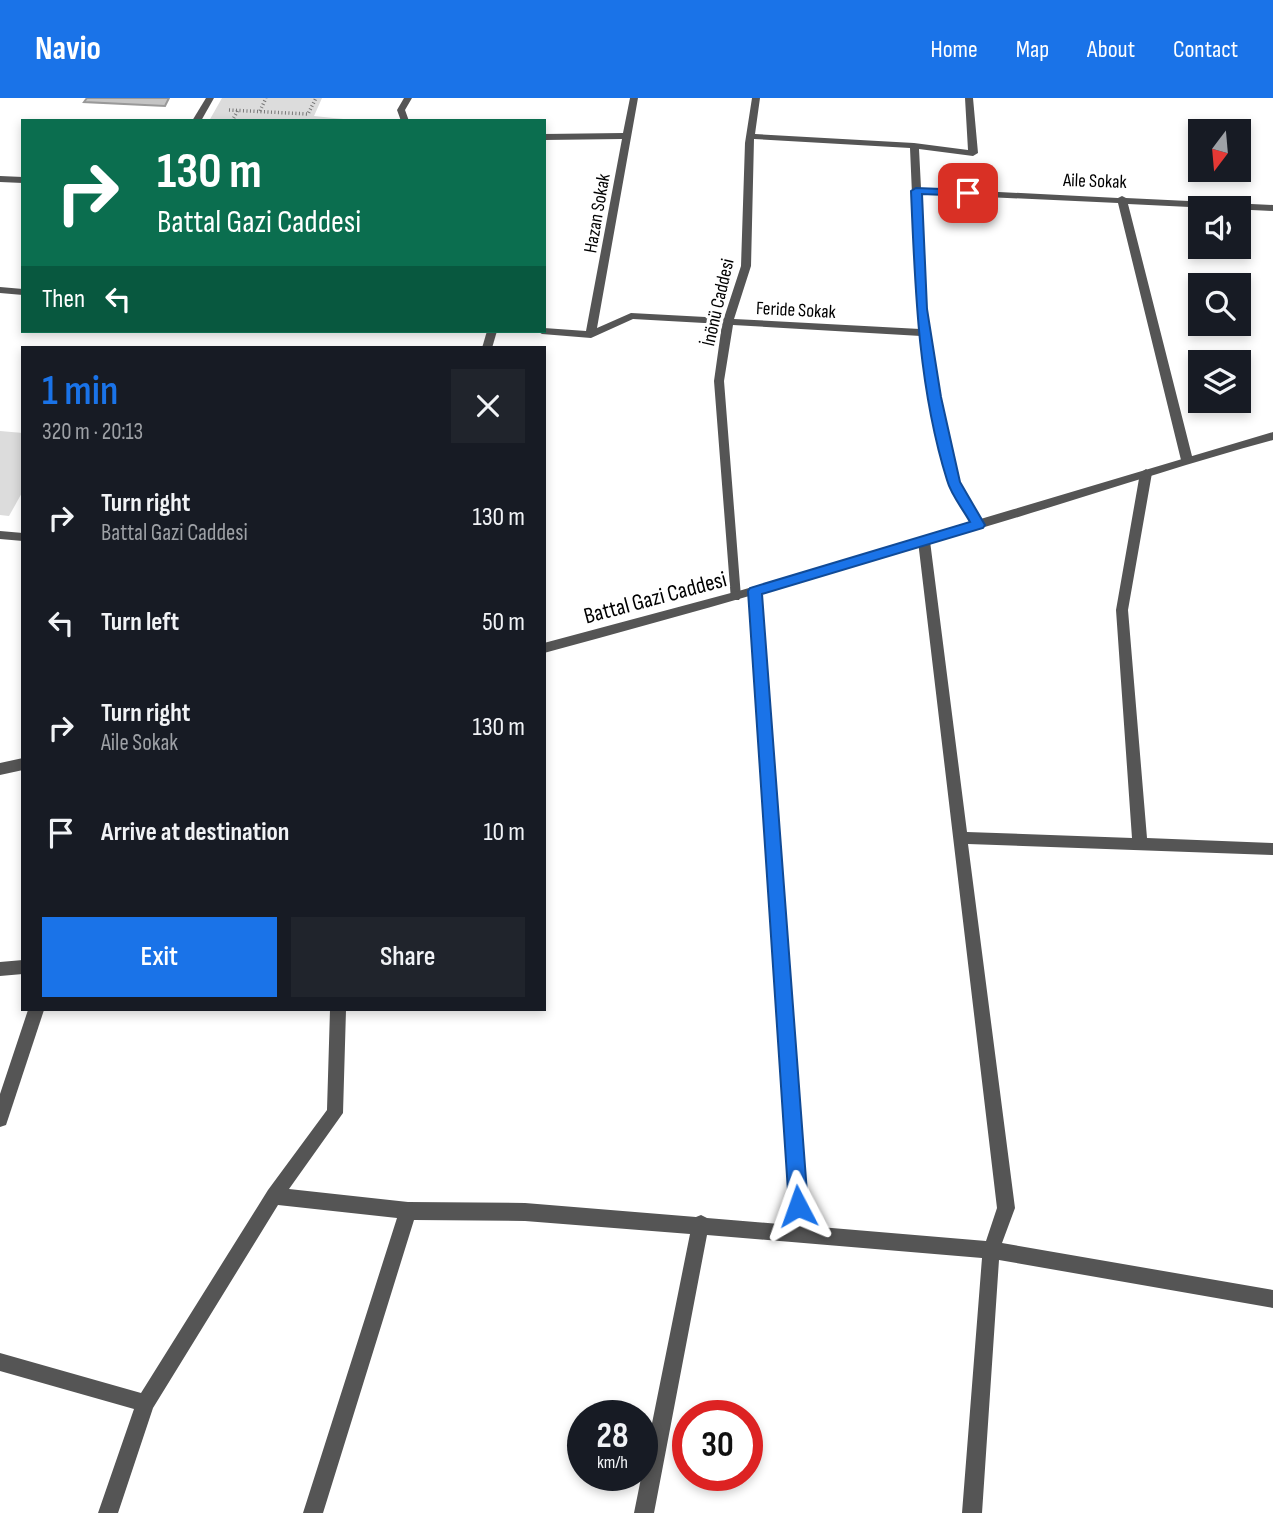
<!DOCTYPE html>
<html lang="en">
<head>
<meta charset="utf-8">
<style>
	body { margin:0; font-family:"Sofia Sans Condensed",sans-serif; background:#20242c; color:#f1f3f6; height:100vh; display:flex; flex-direction:column; font-size:26px; white-space:nowrap }
	* { box-sizing:border-box; margin:0 }
	p { font-size:23px; color:#9ea1a6 }
	.icon { flex:none; width:38px; height:38px; fill:none; stroke:currentColor; stroke-width:2; stroke-linecap:round; stroke-linejoin:round }
	.map { position:relative; flex:1; overflow:hidden }
	.details { position:absolute; left:21px; top:248px; width:525px; height:665px; display:flex; flex-direction:column; background:#171b24; border-radius:0px; box-shadow:0 4px 10px #0003 }
	.details>* { flex:none }
	.banner { position:absolute; left:21px; top:21px; width:525px; height:214px; border-radius:0px; box-shadow:0 4px 10px #0003; background:#0b6e4f; color:#fff; overflow:hidden }
	.needle { width:46px; rotate:196deg }
	.buttons { position:absolute; left:1188px; top:21px; display:grid; gap:14px }
	.buttons a { display:grid; place-items:center; width:63px; height:63px; border-radius:0px; background:#171b24; box-shadow:0 4px 10px #0003; font-size:35px }
	.speed { position:absolute; left:567px; top:1302px; display:flex; gap:14px; font-size:35px; font-weight:700; text-align:center }
	.speed>* { display:grid; place-content:center; width:91px; height:91px; border-radius:50%; background:#171b24; box-shadow:0 4px 10px #0003; line-height:1 }
	.speed small { font-size:18px; font-weight:400 }
	.speed .limit { border:10px solid #d22; background:#fff; color:#111 }
	.pin { position:absolute; display:grid; place-items:center; width:60px; height:60px; color:#fff; margin:-30px; border-radius:14px; box-shadow:0 4px 10px #0006 }
	.me { position:absolute; width:77px; margin:-38px; rotate:356deg; stroke-linejoin:round; filter:drop-shadow(0 0 5px #0008) }
	.turn { display:flex; align-items:center; gap:24px; height:147px; padding:0 21px; font-size:32px }
	.turn .icon { width:91px; height:91px; stroke-width:2.5 }
	.turn b { display:block; font-size:49px; line-height:60px }
	.then { display:flex; align-items:center; height:66px; padding:0 21px; background:#0003; gap:14px; font-size:26px }
	.round { display:grid; place-items:center; flex:none; width:74px; height:74px; border-radius:0px; background:#20242c }
	.head { display:flex; align-items:center; justify-content:space-between; height:119px; padding:0 21px }
	h1 { font-size:42px; font-weight:600; line-height:52px; color:#1a73e8 }
	.primary-button { display:flex; gap:14px; margin-top:auto; padding:14px 21px }
	.primary-button a { flex:1; height:80px; border-radius:0px; background:#1a73e8; color:#fff; font-size:28px; font-weight:600; line-height:80px; text-align:center }
	.primary-button a+a { background:#20242c; color:#f1f3f6 }
	ul { padding:0; list-style:none }
	li { display:flex; align-items:center; gap:21px; height:105px; padding:0 21px }
	li div { flex:1 }
	li b { display:block; font-size:26px }
	li em { font-style:normal }
	header { display:flex; align-items:center; gap:42px; box-sizing:border-box; height:98px; padding:0 35px; background:#1a73e8; color:#fff }
	header strong { font-size:33px }
	nav { display:flex; gap:38px; margin-inline-start:auto; font-size:24px }
	.map>svg:first-child { display:block }
	.green { fill:#dcdcdc }
	.building { fill:#c4c4c4; stroke:#999; stroke-width:2 }
	.lines { fill:none; stroke-linecap:round; stroke-linejoin:round }
	.path { stroke:#777; stroke-width:3.5; stroke-dasharray:1 2.5; stroke-linecap:butt }
	.minor { fill:#555; fill-rule:evenodd }
	.tertiary { fill:#555; fill-rule:evenodd }
	.route { fill:#1a73e8; stroke:#114b97; stroke-width:2 }
	.labels { text-anchor:middle; stroke-width:7; stroke-linejoin:round; paint-order:stroke }
	.far-street-label { font-size:19px; fill:#000; stroke:#fff }
	.street-label { font-size:23px; fill:#000; stroke:#fff }
</style>
</head>
<body>
<header>
<strong>Navio</strong>
<nav><a>Home</a><a>Map</a><a>About</a><a>Contact</a></nav>
</header>
<div class="map">
<svg width="1273" height="1415" viewBox="0 0 1273 1415">
	<rect width="100%" height="100%" fill="#fff"/>
	<g class="green">
		<path d="M222 0H322L314 18 363 23H209Z"/>
		<path d="M0 333 23 335V393L9 418 0 417Z"/>
	</g>
	<path class="building" d="M87 0H169L165 8 84 4Z"/>
	<g class="lines">
		<g class="path">
			<path d="M229 12 308 16 316 0"/>
			<path d="M260 13 266 0"/>
			<path d="M232 23 238 12"/>
		</g>
		<g class="minor">
			<path d="M206 0H214L201 23H192Z"/>
			<path d="M404 0H412L405 12 409 23H401L397 12Z"/>
			<path d="M630 0H638L597 230 631 215 724 220 741 168 745 45 752 0H760L755 36 914 45 968 52 965 0H973L978 55 973 58 919 51 921 90 1118 100 1122 98 1126 100 1273 107V113L1128 106 1193 362 1191 365H1183L1181 362 1118 105 921 96 927 211 940 299 960 384 984 427 978 431 974 430 948 384 930 299 921 238 733 227 724 283 741 499 739 502H731L714 283 722 226 633 221 591 240 542 236 537 233H544V230L586 233 622 41 544 42V36L623 35ZM754 41 910 50 917 211 920 231 734 221 751 168Z"/>
			<path d="M0 78 23 79V85L0 84Z"/>
			<path d="M0 189 23 191V197L0 195Z"/>
			<path d="M487 233H497L492 250H482Z"/>
			<path d="M1146 371 1152 375 1128 512 1147 740 1273 745V757L968 746 1015 1110 1002 1145 1273 1192V1210L999 1162 982 1415H962L982 1160 707 1137 654 1415H634L690 1136 525 1123 414 1122 323 1415H303L397 1120 278 1107 153 1310 118 1415H98L134 1311 0 1273V1255L141 1295 268 1092 327 1012 330 912H346L343 1015 289 1091 408 1104 525 1105 696 1119 701 1117 707 1120 791 1127 749 493 755 488 761 493 808 1128 986 1143 997 1110 918 443 924 439 930 443 967 734 1132 740 1116 512 1140 375Z"/>
			<path d="M0 433 23 435V443L0 441Z"/>
			<path d="M23 862V876L0 878V864Z"/>
			<path d="M28 912H44L8 1021 6 1027 0 1029V996Z"/>
		</g>
		<g class="tertiary">
			<path d="M1273 334V342C1174 369 1077 402 978 431 834 474 690 516 544 555V545L742 492Z"/>
			<path d="M23 660V672L0 677V665Z"/>
		</g>
	</g>
	<path class="route" d="M916 90 968 92 973 95 968 98 922 96 927 211 941 299 960 384 985 427 983 430 762 496 808 1108 805 1115 798 1118 791 1115 789 1108 748 493 750 490 970 424C963 411 951 397 947 382 918 289 915 189 911 93Z"/>
	<g class="labels">
		<g class="far-street-label">
			<text transform="translate(1095 82) rotate(2)" y="7">Aile Sokak</text>
			<text transform="translate(596 115) rotate(-80)" y="7">Hazan Sokak</text>
			<text transform="translate(717 204) rotate(-77)" y="7">İnönü Caddesi</text>
			<text transform="translate(796 211) rotate(3)" y="7">Feride Sokak</text>
		</g>
		<g class="street-label">
			<text transform="translate(655 499) rotate(-15)" y="8">Battal Gazi Caddesi</text>
		</g>
	</g>
</svg>
<div class="buttons">
<a><svg class="needle" viewBox="-14 -14 28 28"><path d="M0-13l5 13h-10z" fill="#e53935"/><path d="M0 13l5-13h-10z" fill="#9ea1a6"/></svg></a>
<a><svg class="icon" aria-label="sound" viewBox="0 0 24 24"><path d="M4 9h4l5-4v14l-5-4H4zM17 9q2 3 0 6"/></svg></a>
<a><svg class="icon" aria-label="search" viewBox="0 0 24 24"><circle cx="10" cy="10" r="6"/><path d="M15 15l6 6"/></svg></a>
<a><svg class="icon" aria-label="layers" viewBox="0 0 24 24"><path d="M12 4l9 5-9 5-9-5zM3 14l9 5 9-5"/></svg></a>
</div>
<div class="speed"><div>28<small>km/h</small></div><div class="limit">30</div></div>
<div class="pin" style="left:968px;top:95px;background:#d93025"><svg class="icon" aria-label="arrive" viewBox="0 0 24 24"><path d="M6 21V4h12l-3 4 3 4H6"/></svg></div>
<svg class="me" style="left:798px;top:1108px" viewBox="-20 -20 40 40"><path d="M0-17L14 15 0 8-14 15z" fill="#1a73e8" stroke="#fff" stroke-width="4"/></svg>
<div class="banner">
<div class="turn"><svg class="icon" aria-label="right" viewBox="0 0 24 24"><path d="M7 20v-9h11M14 6l5 5-5 5"/></svg><div><b>130 m</b>Battal Gazi Caddesi</div></div>
<div class="then">Then<svg class="icon" aria-label="left" viewBox="0 0 24 24"><path d="M17 20v-9H6M10 6l-5 5 5 5"/></svg></div>
</div>
<section class="details">
<div class="head"><div><h1>1 min</h1><p>320 m · 20:13</p></div><a class="round"><svg class="icon" aria-label="close" viewBox="0 0 24 24"><path d="M6 6l12 12M18 6L6 18"/></svg></a></div>
<ul>
<li><svg class="icon" aria-label="right" viewBox="0 0 24 24"><path d="M7 20v-9h11M14 6l5 5-5 5"/></svg><div><b>Turn right</b><p>Battal Gazi Caddesi</p></div><em>130 m</em></li>
<li><svg class="icon" aria-label="left" viewBox="0 0 24 24"><path d="M17 20v-9H6M10 6l-5 5 5 5"/></svg><div><b>Turn left</b></div><em>50 m</em></li>
<li><svg class="icon" aria-label="right" viewBox="0 0 24 24"><path d="M7 20v-9h11M14 6l5 5-5 5"/></svg><div><b>Turn right</b><p>Aile Sokak</p></div><em>130 m</em></li>
<li><svg class="icon" aria-label="arrive" viewBox="0 0 24 24"><path d="M6 21V4h12l-3 4 3 4H6"/></svg><div><b>Arrive at destination</b></div><em>10 m</em></li>
</ul>
<div class="primary-button"><a>Exit</a><a>Share</a></div>
</section>
</div>
</body>
</html>
